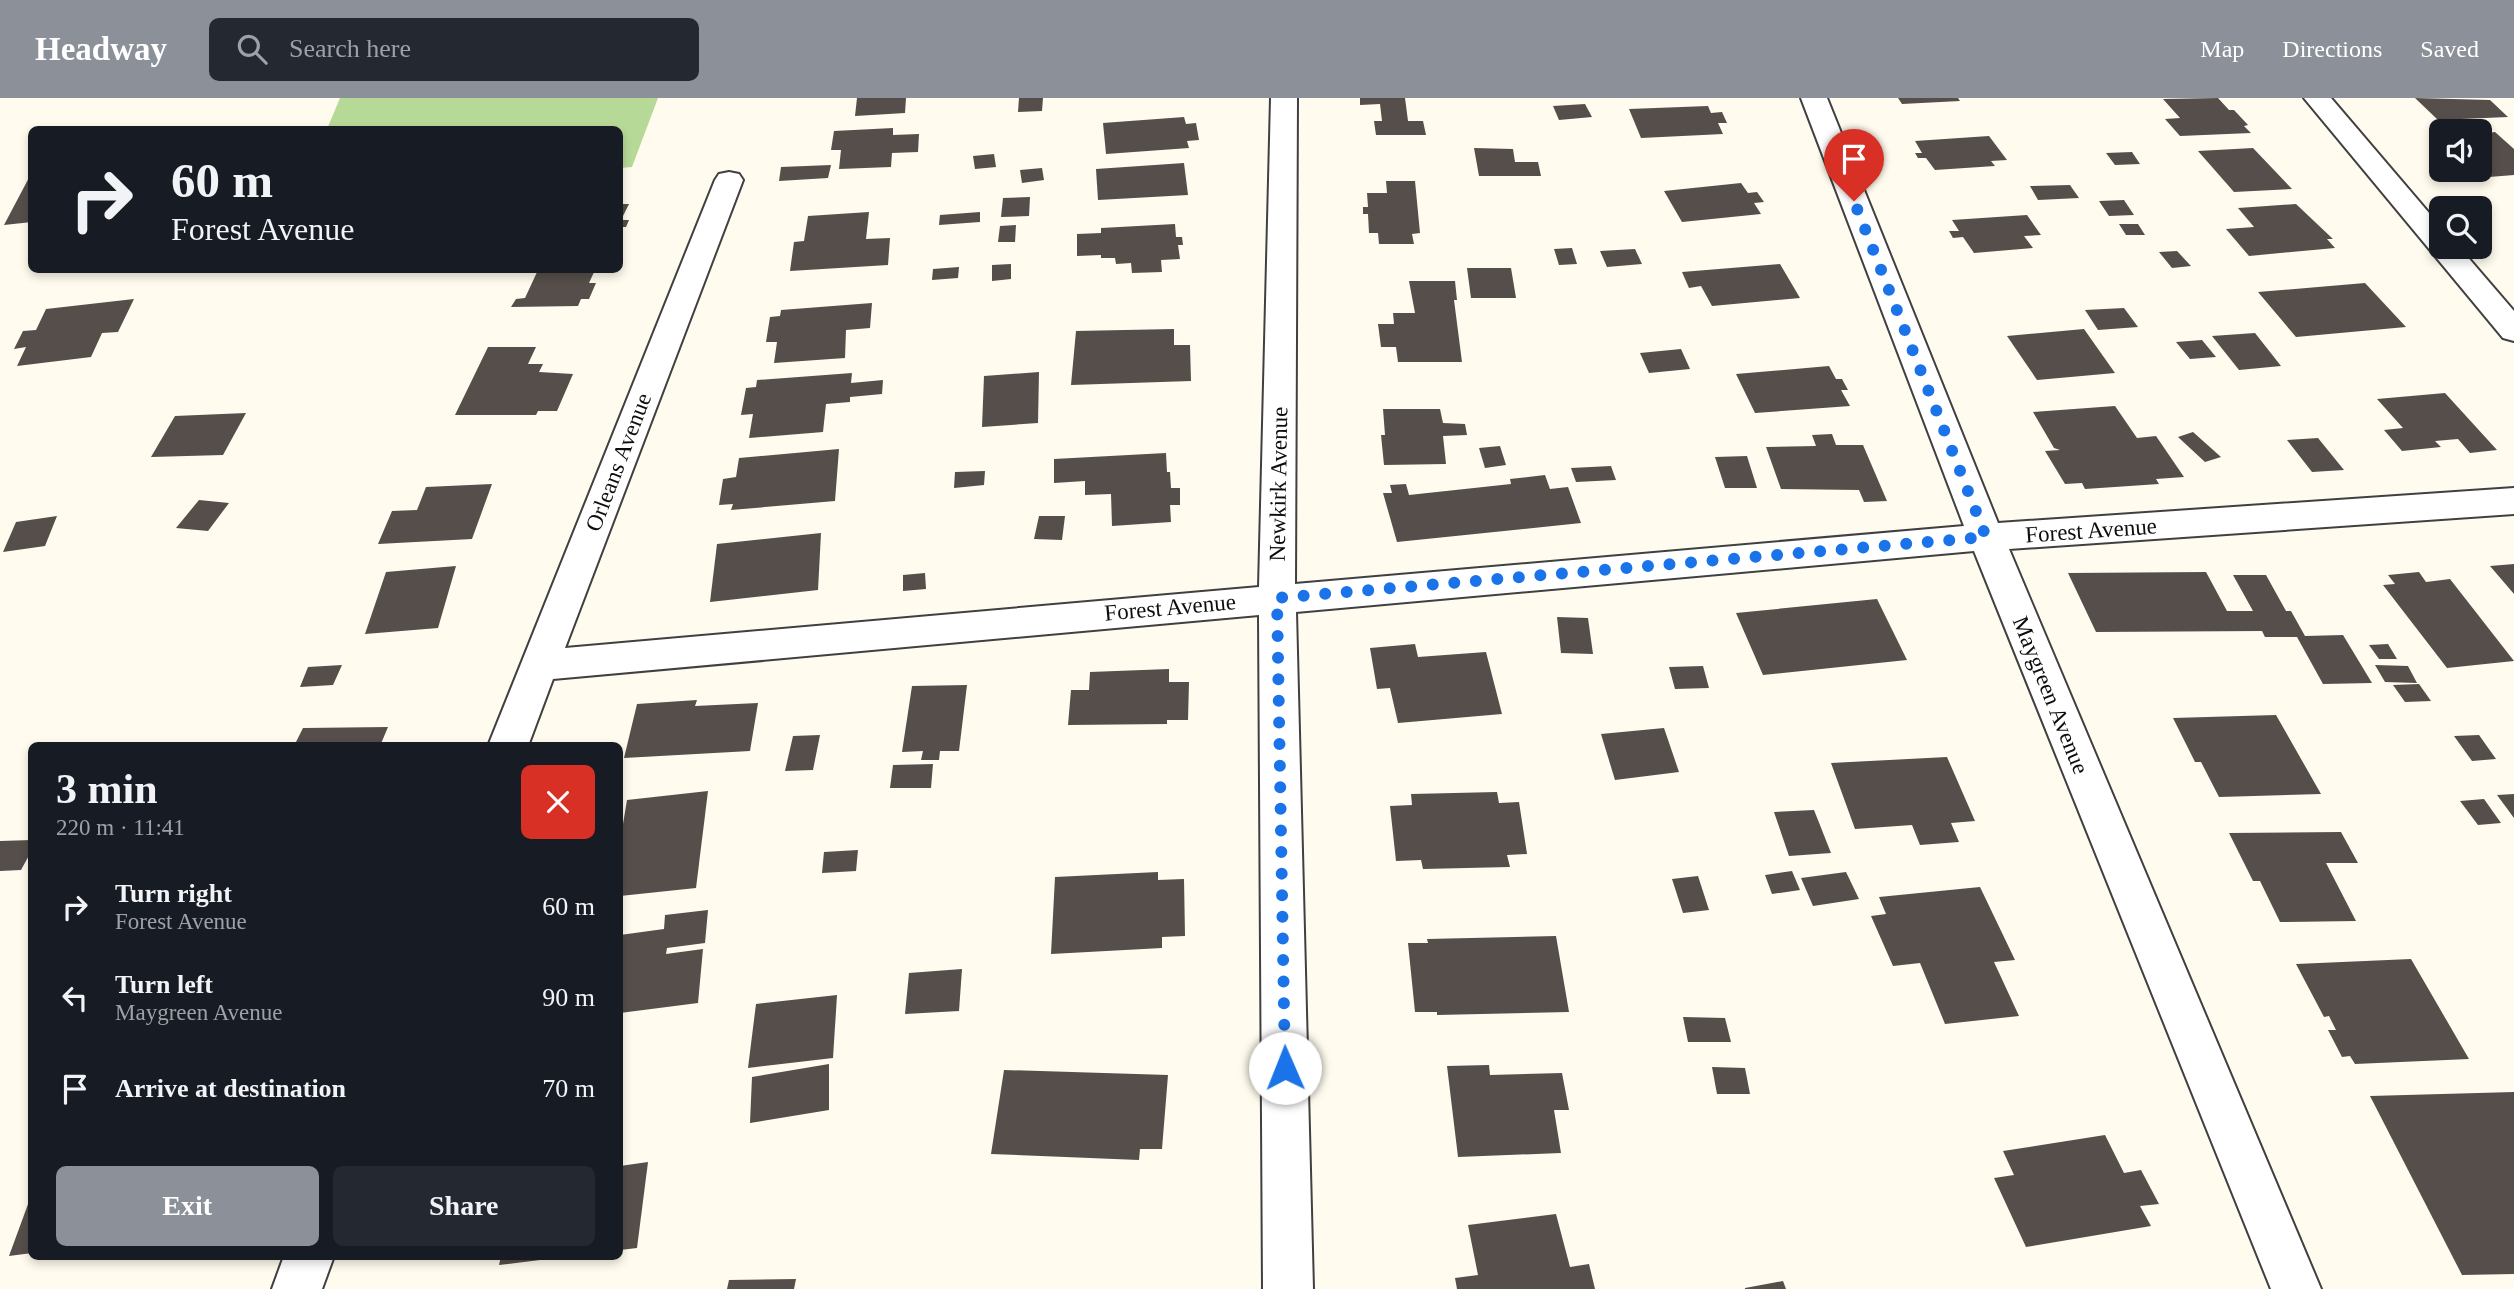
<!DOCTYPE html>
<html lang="en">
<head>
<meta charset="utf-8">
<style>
	body { margin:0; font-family:"Times New Roman",serif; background:#242831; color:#f1f3f6; height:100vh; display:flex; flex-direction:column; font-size:26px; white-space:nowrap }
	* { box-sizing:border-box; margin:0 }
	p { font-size:23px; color:#9ea1a6 }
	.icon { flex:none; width:38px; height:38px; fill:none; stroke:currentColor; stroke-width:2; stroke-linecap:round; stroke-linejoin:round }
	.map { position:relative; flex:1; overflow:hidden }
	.details { position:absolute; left:28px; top:644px; width:595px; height:518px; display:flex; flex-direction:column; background:#171b24; border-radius:10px; box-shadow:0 4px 10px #0003 }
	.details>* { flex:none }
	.guide { position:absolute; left:28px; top:28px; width:595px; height:147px; border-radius:10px; box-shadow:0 4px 10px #0003; background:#171b24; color:#f1f3f6; overflow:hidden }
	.fabs { position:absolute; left:2429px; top:21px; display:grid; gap:14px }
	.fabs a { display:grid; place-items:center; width:63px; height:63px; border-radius:10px; background:#171b24; box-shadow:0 4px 10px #0003; font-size:35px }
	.pin { position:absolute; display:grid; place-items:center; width:60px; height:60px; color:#fff; margin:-72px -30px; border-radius:50% 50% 50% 0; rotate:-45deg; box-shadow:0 0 7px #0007 }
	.pin .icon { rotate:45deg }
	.me { position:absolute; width:77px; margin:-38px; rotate:359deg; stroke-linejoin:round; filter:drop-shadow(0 0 5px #0008) }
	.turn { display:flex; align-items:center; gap:24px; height:147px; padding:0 28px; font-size:32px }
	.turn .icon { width:91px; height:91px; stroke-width:2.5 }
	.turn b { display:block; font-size:49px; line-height:60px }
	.round { display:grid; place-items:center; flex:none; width:74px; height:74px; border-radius:10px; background:#242831 }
	.overview { display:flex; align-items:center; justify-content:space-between; height:119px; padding:0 28px }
	h1 { font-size:42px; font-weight:700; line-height:52px }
	.action { display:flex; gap:14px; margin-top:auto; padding:14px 28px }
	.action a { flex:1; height:80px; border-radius:10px; background:#8c9099; color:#fff; font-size:28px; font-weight:700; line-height:80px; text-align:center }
	.action a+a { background:#242831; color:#f1f3f6 }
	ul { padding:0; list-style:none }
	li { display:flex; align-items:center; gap:21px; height:91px; padding:0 28px }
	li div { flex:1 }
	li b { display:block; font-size:26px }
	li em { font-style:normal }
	header { display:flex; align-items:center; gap:42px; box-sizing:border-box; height:98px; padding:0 35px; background:#8c9099; color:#fff }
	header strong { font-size:33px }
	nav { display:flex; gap:38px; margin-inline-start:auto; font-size:24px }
	.search { width:490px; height:63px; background:#242831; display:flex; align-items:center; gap:18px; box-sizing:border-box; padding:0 24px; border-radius:10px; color:#9ea1a6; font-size:26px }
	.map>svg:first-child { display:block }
	.forest { fill:#b7d998 }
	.building { fill:#564e4a }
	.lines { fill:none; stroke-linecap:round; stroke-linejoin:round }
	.minor-casing { stroke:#404040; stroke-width:4 }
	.minor { fill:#fff; fill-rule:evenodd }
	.route { stroke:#1a73e8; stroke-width:12; stroke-dasharray:0 21.6 }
	.labels { text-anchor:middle; stroke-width:7; stroke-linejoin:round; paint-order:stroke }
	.street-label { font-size:23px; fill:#0d0d0d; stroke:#fff }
</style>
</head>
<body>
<header>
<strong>Headway</strong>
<div class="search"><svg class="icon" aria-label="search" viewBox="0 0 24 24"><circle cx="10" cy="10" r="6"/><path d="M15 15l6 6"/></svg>Search here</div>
<nav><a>Map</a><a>Directions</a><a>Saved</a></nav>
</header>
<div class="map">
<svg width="2514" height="1191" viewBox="0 0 2514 1191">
	<rect width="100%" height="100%" fill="#fffbee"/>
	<path class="forest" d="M340 0H658L632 69 620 70V32L327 31Z"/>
	<g class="building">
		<path d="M857 0H906L905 15 855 18Z"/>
		<path d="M1019 0H1043L1042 13 1018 14Z"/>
		<path d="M1360 0H1405L1408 23H1423L1426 37H1376L1374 23H1382L1380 6 1360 7Z"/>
		<path d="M1898 0H1958L1960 3 1902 6Z"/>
		<path d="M2218 0 2229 12H2234L2248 27 2244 28 2251 35 2180 38 2165 21 2180 20 2163 1Z"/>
		<path d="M2415 0 2490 2 2508 19 2438 22Z"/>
		<path d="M1585 6 1592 19 1559 22 1553 8Z"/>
		<path d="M1708 8 1711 15 1722 14 1727 25H1718L1723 36 1641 40 1629 11Z"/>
		<path d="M1184 19 1186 26 1196 25 1199 42 1187 43 1189 50 1106 56 1103 25Z"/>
		<path d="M893 30V37L919 36 918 54 892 55 891 69 839 71 841 52H831L834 33Z"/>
		<path d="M2495 34 2514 51V77L2489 79 2480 70V36Z"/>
		<path d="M1989 38 2007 62 1991 63 1995 68 1935 72 1926 60H1918L1915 55H1922L1915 43Z"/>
		<path d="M1474 50 1513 51 1515 64H1538L1541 78H1479Z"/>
		<path d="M2253 50 2292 91 2234 94 2198 53Z"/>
		<path d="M2132 54 2140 66 2115 67 2106 55Z"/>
		<path d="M994 56 996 69 975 71 973 58Z"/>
		<path d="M1184 65 1188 97 1098 102 1096 71Z"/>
		<path d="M831 67 828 80 779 83 781 69Z"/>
		<path d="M1042 70 1044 82 1022 85 1020 72Z"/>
		<path d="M32 74V124L4 127Z"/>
		<path d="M1386 83H1415L1420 135 1412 136 1414 146H1379L1378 135H1369L1368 116H1363V109H1368L1367 95H1387Z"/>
		<path d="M1741 85 1748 95 1757 94 1764 104 1754 105 1761 116 1682 124 1664 93Z"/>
		<path d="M2070 87 2079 100 2038 102 2030 88Z"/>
		<path d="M1030 99 1029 118 1001 119 1003 100Z"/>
		<path d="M2124 102 2134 117 2109 118 2099 103Z"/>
		<path d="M620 106H629L621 122H629L626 129H620Z"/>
		<path d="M2296 106 2333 141H2327L2335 150 2249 158 2226 131 2254 129 2238 110Z"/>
		<path d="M869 114 866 141 890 140 888 167 790 173 794 144 804 143 808 118Z"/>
		<path d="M980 114V124L939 127 940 117Z"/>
		<path d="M2027 117 2041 137 2024 138 2033 150 1974 155 1963 139 1953 140 1949 133H1959L1952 122Z"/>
		<path d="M1175 126 1176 139H1182L1183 147H1178L1180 161 1161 162 1162 174 1132 175 1131 165 1116 166 1115 160H1101V157L1077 158V136L1101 135V130Z"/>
		<path d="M2119 126H2138L2145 137H2126Z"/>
		<path d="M1016 127 1015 144H998L1000 128Z"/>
		<path d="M1572 150 1577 166 1559 167 1554 151Z"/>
		<path d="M1635 151 1642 166 1607 169 1600 153Z"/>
		<path d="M2177 153 2191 168 2172 170 2159 154Z"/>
		<path d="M1011 166V181L992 183V167Z"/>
		<path d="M1780 166 1800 200 1712 208 1701 188 1689 190 1682 174Z"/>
		<path d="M959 169 958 180 932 182 933 171Z"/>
		<path d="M1467 170H1511L1516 200H1471Z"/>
		<path d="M538 172H595L589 185H596L589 201H581L578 208 511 209 516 201 525 200Z"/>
		<path d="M1409 183H1455L1457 202H1454L1462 264H1398L1396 249H1381L1378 226H1394L1393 215H1415Z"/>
		<path d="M2365 185 2406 229 2296 239 2258 194Z"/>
		<path d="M134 201 118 234 102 235 91 259 17 268 26 249 14 251 23 233 36 232 46 211Z"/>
		<path d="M872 205 870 230 846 232 845 260 774 265 777 244H766L770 219 780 218 781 212Z"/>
		<path d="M2124 210 2138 229 2098 232 2085 212Z"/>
		<path d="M1174 231V247H1190L1191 283 1071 287 1076 233Z"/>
		<path d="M2084 231 2115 275 2037 282 2007 238Z"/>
		<path d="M2255 235 2281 268 2239 272 2212 238Z"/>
		<path d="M2202 242 2216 259 2190 261 2176 244Z"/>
		<path d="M488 249H536L528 266H543L539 274 573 276 557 313H538L536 317H455Z"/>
		<path d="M1681 251 1690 271 1649 275 1640 255Z"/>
		<path d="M1829 268 1836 281H1842L1848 292H1841L1850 308 1755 315 1736 276Z"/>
		<path d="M1039 274 1038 325 982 329 984 278Z"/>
		<path d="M852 275 851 285 883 282 882 296 850 299V304L826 306 823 334 749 340 753 316 741 317 746 290 756 289 757 282Z"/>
		<path d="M2445 295 2497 352 2470 355 2458 341 2435 343 2441 349 2402 353 2384 332 2403 330 2377 301Z"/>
		<path d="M2115 308 2137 340 2156 338 2184 379 2156 381 2159 386 2085 391 2082 385 2065 386 2045 353 2060 352 2054 350 2033 314Z"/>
		<path d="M1383 311H1440L1443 325 1465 326 1467 337 1443 338 1446 366 1384 367 1381 337H1385Z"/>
		<path d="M246 315 223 357 151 359 175 318Z"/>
		<path d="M2193 334 2221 359 2205 364 2178 339Z"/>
		<path d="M1832 336 1836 347H1863L1887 403 1864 404 1859 392 1781 391 1766 349 1816 348 1812 337Z"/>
		<path d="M2318 340 2344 372 2312 374 2287 342Z"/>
		<path d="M1500 348 1506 367 1485 370 1479 350Z"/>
		<path d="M839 351 835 403 731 412 733 406 719 407 723 381 736 379 739 360Z"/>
		<path d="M1166 355 1167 374H1170L1171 390H1180V407H1170L1171 424 1112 428 1111 396 1085 397V383L1054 385V361Z"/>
		<path d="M1747 358 1757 390H1725L1715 359Z"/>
		<path d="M1611 368 1616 382 1576 384 1571 370Z"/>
		<path d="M985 373 984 387 954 390 955 374Z"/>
		<path d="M1545 377 1550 391 1568 389 1581 425 1397 444 1383 395H1392L1390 387 1406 386 1409 397 1511 386 1510 381Z"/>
		<path d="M492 386 472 441 378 446 392 413 417 412 426 389Z"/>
		<path d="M199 402 229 405 208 433 176 430Z"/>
		<path d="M57 418 45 448 3 454 16 424Z"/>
		<path d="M1039 418H1065L1062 442 1034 441Z"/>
		<path d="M821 435 818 492 710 504 717 446Z"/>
		<path d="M2514 466V496L2490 468Z"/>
		<path d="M456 468 438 530 365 536 386 474Z"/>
		<path d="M2206 474 2227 513H2253L2233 477H2266L2286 513H2291L2305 538 2343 537 2372 585 2323 586 2297 539H2265L2262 533 2096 534 2068 475Z"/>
		<path d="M2419 474 2426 484 2450 481 2514 563 2447 570 2383 487 2395 486 2388 477Z"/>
		<path d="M925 475 926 491 903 493V477Z"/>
		<path d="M1877 501 1907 562 1763 577 1736 515Z"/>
		<path d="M1557 519 1588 520 1593 556 1561 555Z"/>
		<path d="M1415 546 1418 559 1486 554 1502 616 1398 625 1390 590 1377 591 1370 550Z"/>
		<path d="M2388 546 2397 561H2379L2369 547Z"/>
		<path d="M342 567 333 587 300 589 308 569Z"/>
		<path d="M2375 567 2408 568 2417 585 2385 584Z"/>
		<path d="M1703 568 1709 590 1675 591 1669 569Z"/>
		<path d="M1169 571V584H1189L1188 622H1167V626L1068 627 1071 592H1089L1090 574Z"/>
		<path d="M2419 586 2431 603 2405 604 2393 587Z"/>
		<path d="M967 587 959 653H940L939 662H921L923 653 902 654 912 588Z"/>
		<path d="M697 602 695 608 758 605 750 653 624 660 637 606Z"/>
		<path d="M2276 617 2321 696 2219 699 2201 664H2195L2173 620Z"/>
		<path d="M388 629 380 648H294L303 630Z"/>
		<path d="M1664 630 1679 674 1615 682 1601 636Z"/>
		<path d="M820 637 813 672 785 673 793 638Z"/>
		<path d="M2479 637 2496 661 2472 663 2454 638Z"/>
		<path d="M1947 659 1975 723 1951 725 1959 744 1920 747 1912 727 1855 731 1831 665Z"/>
		<path d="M933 666 931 690H890L893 667Z"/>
		<path d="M708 693 696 790 620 798V744L627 702Z"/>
		<path d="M1497 694 1499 705 1519 704 1527 756 1507 757 1510 769 1423 771 1421 762 1396 763 1390 708 1412 707 1411 696Z"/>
		<path d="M2514 696V720L2497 697Z"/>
		<path d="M2484 701 2501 725 2478 727 2460 703Z"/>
		<path d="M1814 712 1831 755 1789 758 1774 714Z"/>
		<path d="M2341 734 2358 765H2326L2356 823 2280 824 2260 783H2253L2229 735Z"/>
		<path d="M32 742V752L21 772 0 773V743Z"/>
		<path d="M858 752 856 773 822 775 824 754Z"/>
		<path d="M1792 773 1800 792 1772 796 1765 777Z"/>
		<path d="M1158 774V782L1184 781 1185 838 1162 839V850L1051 856 1055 779Z"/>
		<path d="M1846 774 1859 801 1813 808 1801 780Z"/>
		<path d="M1698 778 1709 812 1683 815 1672 781Z"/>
		<path d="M1980 789 2015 862 1994 864 2019 918 1945 926 1920 865 1893 868 1871 818 1886 816 1879 799Z"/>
		<path d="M708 812 705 845 667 850 666 856 703 851 698 905 620 915V837L664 831 665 817Z"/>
		<path d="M1556 838 1569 914 1437 917V914H1415L1408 845H1428L1427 841Z"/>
		<path d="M2411 861 2469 961 2355 966 2350 958 2342 959 2328 932H2336L2329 918 2324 919 2296 866Z"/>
		<path d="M962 871 959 913 905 916 909 875Z"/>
		<path d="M837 897 833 960 748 970 756 906Z"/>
		<path d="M1683 919 1725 920 1731 944H1688Z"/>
		<path d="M829 966V1012L750 1025 752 979Z"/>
		<path d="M1489 967 1490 977 1562 975 1569 1012H1554L1561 1055 1458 1059 1447 968Z"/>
		<path d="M1712 969 1745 970 1750 996H1717Z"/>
		<path d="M1004 972 1168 977 1162 1051H1140L1139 1062 991 1056Z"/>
		<path d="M2514 994V1176L2462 1177 2370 998Z"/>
		<path d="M2105 1037 2124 1075 2141 1072 2159 1106 2140 1108 2151 1128 2026 1149 1994 1080 2014 1077 2003 1053Z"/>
		<path d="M648 1064 637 1150 620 1152V1068Z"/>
		<path d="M31 1098 32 1155 9 1158Z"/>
		<path d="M1556 1116 1570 1169 1589 1166 1595 1191H1457L1455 1180 1478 1177 1468 1127Z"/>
		<path d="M501 1158H556V1160L499 1167Z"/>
		<path d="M796 1181 794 1191H727L729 1182Z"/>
		<path d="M1783 1183 1786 1191H1745V1190Z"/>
	</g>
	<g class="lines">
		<g class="minor-casing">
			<g id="minor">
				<path d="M1271 0H1297L1295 486 1964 428 1801 0H1827L1998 425 2514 390V416L2009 451 2321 1191H2271L1974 453 1296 514 1313 1191H1263L1259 517 553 581 528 648H488L715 82 719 76 729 74 739 76 743 82 565 550 1259 489Z"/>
				<path d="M2304 0H2331L2441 129V149H2459L2514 213V243L2503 240Z"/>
				<path d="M284 1158H334L322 1191H272Z"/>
			</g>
		</g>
		<use href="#minor" class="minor"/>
	</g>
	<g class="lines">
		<path class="route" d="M1285 970 1277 500 1986 439 1854 103"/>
	</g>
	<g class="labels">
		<g class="street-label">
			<text transform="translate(618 364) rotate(-69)" y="8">Orleans Avenue</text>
			<text transform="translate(1278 386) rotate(-89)" y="8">Newkirk Avenue</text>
			<text transform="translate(2091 432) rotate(-4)" y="8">Forest Avenue</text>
			<text transform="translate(1170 509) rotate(-5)" y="8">Forest Avenue</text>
			<text transform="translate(2051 597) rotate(68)" y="8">Maygreen Avenue</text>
		</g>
	</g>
</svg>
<div class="fabs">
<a><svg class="icon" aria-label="sound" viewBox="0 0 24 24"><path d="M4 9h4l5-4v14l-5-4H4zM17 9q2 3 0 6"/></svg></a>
<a><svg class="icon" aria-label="search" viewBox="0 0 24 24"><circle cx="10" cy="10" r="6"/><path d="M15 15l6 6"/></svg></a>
</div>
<div class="pin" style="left:1854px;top:103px;background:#d93025"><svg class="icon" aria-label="arrive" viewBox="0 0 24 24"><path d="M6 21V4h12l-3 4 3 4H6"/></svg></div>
<svg class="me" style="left:1285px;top:970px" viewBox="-20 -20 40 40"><circle r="19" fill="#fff"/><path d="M0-13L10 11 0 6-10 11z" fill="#1a73e8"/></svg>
<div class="guide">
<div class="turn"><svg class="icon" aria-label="right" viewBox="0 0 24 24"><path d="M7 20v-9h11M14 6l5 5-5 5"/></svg><div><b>60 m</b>Forest Avenue</div></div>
</div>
<section class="details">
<div class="overview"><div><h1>3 min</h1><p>220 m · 11:41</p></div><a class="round" style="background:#d93025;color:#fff"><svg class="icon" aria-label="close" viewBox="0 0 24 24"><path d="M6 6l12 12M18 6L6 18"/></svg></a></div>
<ul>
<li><svg class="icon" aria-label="right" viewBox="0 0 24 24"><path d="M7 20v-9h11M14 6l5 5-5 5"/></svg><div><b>Turn right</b><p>Forest Avenue</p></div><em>60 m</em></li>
<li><svg class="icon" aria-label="left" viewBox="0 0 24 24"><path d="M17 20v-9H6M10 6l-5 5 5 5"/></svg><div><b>Turn left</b><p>Maygreen Avenue</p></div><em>90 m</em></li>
<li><svg class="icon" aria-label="arrive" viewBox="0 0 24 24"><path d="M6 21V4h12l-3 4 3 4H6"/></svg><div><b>Arrive at destination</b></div><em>70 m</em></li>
</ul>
<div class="action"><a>Exit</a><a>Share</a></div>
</section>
</div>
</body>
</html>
